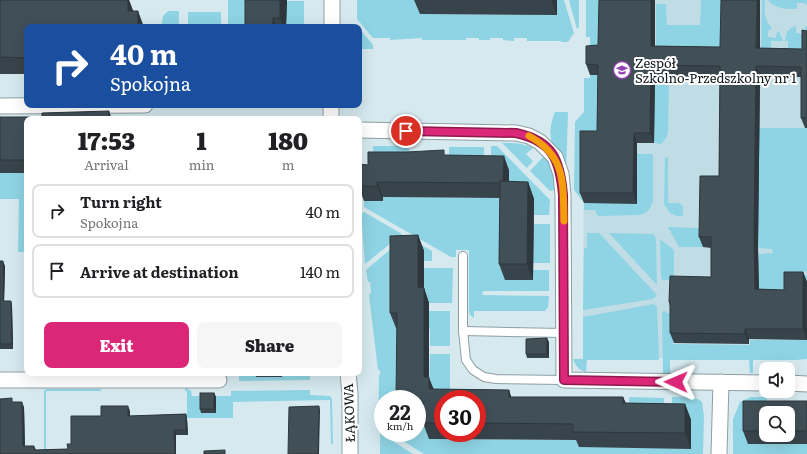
<!DOCTYPE html>
<html lang="en">
<head>
<meta charset="utf-8">
<style>
	body { margin:0; font-family:Literata,serif; background:#f6f6f6; color:#202124; height:100vh; display:flex; flex-direction:column; font-size:15px; white-space:nowrap }
	* { box-sizing:border-box; margin:0 }
	p { font-size:13px; color:#757577 }
	.icon { flex:none; width:22px; height:22px; fill:none; stroke:currentColor; stroke-width:2; stroke-linecap:round; stroke-linejoin:round }
	.map { position:relative; flex:1; overflow:hidden }
	.details { position:absolute; left:24px; top:116px; width:338px; height:260px; display:flex; flex-direction:column; background:#fff; border-radius:8px; box-shadow:0 4px 16px #0002 }
	.details>* { flex:none }
	.banner { position:absolute; left:24px; top:24px; width:338px; height:84px; border-radius:8px; box-shadow:0 4px 16px #0002; background:#1a4fa0; color:#fff; overflow:hidden }
	.tools { position:absolute; left:759px; top:362px; display:grid; gap:8px }
	.tools a { display:grid; place-items:center; width:36px; height:36px; border-radius:8px; background:#fff; box-shadow:0 4px 16px #0002; font-size:20px }
	.speed { position:absolute; left:374px; top:390px; display:flex; gap:8px; font-size:20px; font-weight:700; text-align:center }
	.speed>* { display:grid; place-content:center; width:52px; height:52px; border-radius:50%; background:#fff; box-shadow:0 4px 16px #0002; line-height:1 }
	.speed small { font-size:10px; font-weight:400 }
	.speed .limit { border:6px solid #d22; background:#fff; color:#111 }
	.pin { position:absolute; display:grid; place-items:center; width:34px; height:34px; color:#fff; margin:-17px; border:2px solid #fff; border-radius:50%; box-shadow:0 1px 4px #0007 }
	.me { position:absolute; width:44px; margin:-22px; rotate:271deg; stroke-linejoin:round; filter:drop-shadow(0 0 3px #0008) }
	.turn { display:flex; align-items:center; gap:14px; height:84px; padding:0 20px; font-size:18px }
	.turn .icon { width:52px; height:52px; stroke-width:2.5 }
	.turn b { display:block; font-size:28px; line-height:34px }
	.eta { display:flex; justify-content:space-evenly; align-items:center; height:68px; text-align:center }
	.eta b { font-size:24px; font-weight:800; line-height:28px }
	.action { display:flex; gap:8px; margin-top:auto; padding:8px 20px }
	.action a { flex:1; height:46px; border-radius:8px; background:#db2777; color:#fff; font-size:16px; font-weight:800; line-height:46px; text-align:center }
	.action a+a { background:#f6f6f6; color:#202124 }
	ul { padding:0; list-style:none }
	li { display:flex; align-items:center; gap:12px; height:54px; margin:0 8px 6px; padding:0 12px; border:2px solid #e0e0e0; border-radius:8px }
	li div { flex:1 }
	li b { display:block; font-size:15px }
	li em { font-style:normal }
	.map>svg:first-child { display:block }
	.built { fill:#c0dce4 }
	.green { fill:#8fd4e4 }
	.lines { fill:none; stroke-linecap:round; stroke-linejoin:round }
	.lane-casing { stroke:#8d9fa4; stroke-width:10 }
	.street-casing { stroke:#8d9fa4; stroke-width:17 }
	.lane { stroke:#fff; stroke-width:8 }
	.street { stroke:#fff; stroke-width:15 }
	.wall { fill:#38444b; fill-rule:evenodd }
	.shaded-wall { fill:#2e373d }
	.building { fill:#414f57; stroke:#2e373d }
	.route-casing { stroke:#8e194d; stroke-width:10 }
	.route { stroke:#db2777; stroke-width:7 }
	.slow { stroke:#f59e0b; stroke-width:7 }
	.labels { text-anchor:middle; stroke-width:4; stroke-linejoin:round; paint-order:stroke }
	.poi-label { font-size:13px; fill:#11181a; stroke:#fff; text-anchor:start }
	.street-label { font-size:13px; fill:#11181a; stroke:#fff }
</style>
</head>
<body>
<div class="map">
<svg width="807" height="454" viewBox="0 0 807 454">
	<rect width="100%" height="100%" fill="#d5e9ee"/>
	<path class="built" d="M603 0H807V357L795 359 648 358 583 317 584 142 590 141V37Z"/>
	<g class="green">
		<path d="M228 0H252L251 27H228Z"/>
		<path d="M357 0H420V14L557 15V0H564L574 33 568 42H561V41H527V38H514V41L503 40V38H490V40H479V38H466V40H422V38L390 40V38H373L357 19Z"/>
		<path d="M569 0H579V27L577 29Z"/>
		<path d="M586 0H603L602 56H590V37H586Z"/>
		<path d="M701 0H725L724 56H656V4H666L667 25H700Z"/>
		<path d="M762 0H765C764 10 764 20 772 28L768 31V37L776 38 777 31 780 33 783 41H771V52H788V41H785C786 33 788 28 796 26V33L804 34 805 27 807 26V39L804 57H761Z"/>
		<path d="M768 0H807V4L805 5V3H797V9C786 9 775 9 768 0Z"/>
		<rect x="279" y="1" width="25" height="26"/>
		<path d="M168 11H179V27H161L163 16Z"/>
		<rect x="188" y="12" width="33" height="15"/>
		<path d="M359 28 373 45V49H359Z"/>
		<path d="M590 75H601L637 204V154H653V200C651 208 648 213 640 215L598 216 595 210H584V203L574 190 575 122 584 112V78H590Z"/>
		<path d="M655 76H669L668 132 666 138 661 144 654 143Z"/>
		<path d="M555 112H568L566 175C555 152 544 138 555 112Z"/>
		<path d="M759 128H807V271L803 272V275H807V283L787 300 759 290V254L773 253 772 249 759 248 758 246Z"/>
		<path d="M502 143C513 143 523 143 533 148L526 154 533 161 527 168Z"/>
		<path d="M373 146H409V169L373 167Z"/>
		<path d="M491 146H497L550 200 549 215H534V199L491 171Z"/>
		<rect x="449" y="147" width="35" height="23"/>
		<path d="M544 156C553 167 554 177 555 190L550 191 530 171Z"/>
		<path d="M665 157 668 158V203H680L683 207V216H677L670 213 664 204Z"/>
		<path d="M0 173H27V252H18L19 199H0Z"/>
		<path d="M704 187 703 247H679L668 227 699 228Z"/>
		<path d="M383 197 506 198 533 270H549V291H483L482 295 549 296 548 307 545 311H474V318L470 315 469 311V250H456V257H451L364 207V201Z"/>
		<path d="M364 212 402 234 365 264 361 213Z"/>
		<rect x="533" y="224" width="17" height="39"/>
		<path d="M587 233H599L657 295 653 299 583 310 584 248H587Z"/>
		<path d="M609 233 654 234 656 239 657 285Z"/>
		<path d="M406 236 432 251V261H424L402 328V399H383V426C377 411 379 392 379 375H380V370H378L369 295 371 293 370 282H368L366 270Z"/>
		<path d="M660 239 674 250V277L672 280H663L661 278Z"/>
		<path d="M424 268H453L452 303H424Z"/>
		<path d="M654 304 657 307 659 360H587L586 372C579 370 576 367 573 359H583V317Z"/>
		<path d="M424 311H450V346H430V329L424 328Z"/>
		<path d="M666 311 667 313H673V344L750 345V340H807V359L796 360H753V373H750L749 360H670V373H663L662 312Z"/>
		<path d="M430 354H450V389L447 392H429Z"/>
		<path d="M239 373H310V380L239 381Z"/>
		<path d="M185 387 191 391 192 396H231V391L310 390V395L330 396 332 399 333 443 331 445 330 400 233 402V418H187V391H185Z"/>
		<path d="M46 389H100L102 391H46V454H44V391Z"/>
		<path d="M629 397 664 398 663 419H629Z"/>
		<path d="M672 397C682 397 694 395 702 402L704 416 703 454H424L390 433H417V417H429V439L579 440 690 449 691 420H672Z"/>
		<path d="M751 397H767V413L748 444H807V454H733V419L740 402Z"/>
		<path d="M380 433 413 454H380Z"/>
	</g>
	<g class="lines">
		<g class="lane-casing">
			<g id="lane">
				<path d="M463 256V331L466 360 473 370 484 377 496 379 564 380"/>
				<path d="M463 331 563 333"/>
			</g>
		</g>
		<g class="street-casing">
			<g id="street">
				<path d="M332 27V0"/>
				<path d="M0 106 145 105"/>
				<path d="M331 119V105"/>
				<path d="M359 130 516 133 529 136 540 142 555 157 561 174 563 195 564 380 766 383"/>
				<path d="M348 373 350 394V454"/>
				<path d="M0 380H219"/>
				<path d="M788 383 807 384"/>
				<path d="M719 454 721 382"/>
			</g>
		</g>
		<use href="#lane" class="lane"/>
		<use href="#street" class="street"/>
	</g>
	<g class="wall">
		<path d="M0 0H129L133 11 144 27H27V74H0Z"/>
		<path d="M287 0 286 27H215L245 26Z"/>
		<path d="M414 0H557V15L420 14Z"/>
		<path d="M599 0H655V46L802 49 807 31V128H805L801 118V77H760L758 246 759 289 784 290 803 272 807 282V340L749 339V344L674 343 670 333V306L669 302 711 277V248L703 247 699 237 719 176 720 77 655 76 654 143H637V204L584 203 580 193 597 131 598 75H590L586 64 598 45Z"/>
		<path d="M109 111 27 119V173H0V117H42Z"/>
		<path d="M446 155 509 170V182H528L534 199 533 280H505L499 264 500 198 383 197V201H364L359 188V164L368 165Z"/>
		<path d="M418 235 424 251V288L429 303V378L433 389 509 390 511 397H623L626 403 685 404 691 420V449L579 447 576 440 429 439 423 423V417H417V399L397 328H396L390 313ZM443 399H477V433H443Z"/>
		<path d="M0 261 5 266 4 301H11L12 306 13 349H0Z"/>
		<path d="M549 342V358H527L526 354Z"/>
		<path d="M255 373H282V377H256Z"/>
		<path d="M214 393 216 397V413H201L200 409Z"/>
		<path d="M743 401H807V444H748L743 431ZM766 413H788V435H766Z"/>
		<path d="M13 402 24 407 25 446H34L36 450 68 449 71 444 101 416 130 411V416L186 414 187 419 188 435H176V454H0Z"/>
	</g>
	<g class="shaded-wall">
		<path d="M128 0H129L134 13 128 11Z"/>
		<path d="M280 0H287L286 27H283L280 18Z"/>
		<path d="M551 0H557V15Z"/>
		<path d="M651 0H655V57L651 46Z"/>
		<path d="M757 0H760V58L756 48Z"/>
		<path d="M138 11 144 27H138Z"/>
		<path d="M273 18 276 27H273Z"/>
		<path d="M651 65 655 76 654 143 650 133Z"/>
		<path d="M756 66 760 77 758 246 759 300 755 289 754 235Z"/>
		<path d="M109 111 112 119H109Z"/>
		<path d="M634 133 637 143V204L633 193Z"/>
		<path d="M504 156 509 170V198L503 183Z"/>
		<path d="M377 182 383 197V201L377 186Z"/>
		<path d="M528 182 534 199 533 280 527 264Z"/>
		<path d="M418 235 424 251V288L429 303V378L435 392V404L424 377 418 287Z"/>
		<path d="M3 261 5 266 4 306 3 301Z"/>
		<path d="M803 272 807 282V340L803 329Z"/>
		<path d="M11 301 12 306 13 349 12 344Z"/>
		<path d="M745 329 749 339V344L745 334Z"/>
		<path d="M547 338 549 342V358L547 354Z"/>
		<path d="M509 390 514 405 509 397Z"/>
		<path d="M214 393 216 397V413L214 409Z"/>
		<path d="M623 397 629 412 623 403Z"/>
		<path d="M22 402 24 407 25 451 23 446Z"/>
		<path d="M685 404 691 420V449L685 433Z"/>
		<path d="M128 406 130 411V421L128 416Z"/>
		<path d="M319 406 320 410 319 454H318Z"/>
		<path d="M186 414 187 419 188 435 186 430Z"/>
		<path d="M174 430 176 435V454H175Z"/>
	</g>
	<g class="building">
		<path d="M0 0H128V11H138V27H27V58L0 57Z"/>
		<path d="M245 0H280V18H273V27H215V26H245Z"/>
		<path d="M599 0H651V46L720 47 721 0H757L756 48 802 49V30L807 31V118H801V67L756 66 754 235 755 289 784 290V272H803V329H745V334L670 333V302H669L670 276 711 277V237H699L700 176H719L720 66 651 65 650 133H634L633 193H580V131H597L598 65 586 64V46L598 45Z"/>
		<path d="M109 111V119H27V160H0V117H42V113Z"/>
		<path d="M444 150V155L504 156 503 181H500V183L377 182V186H359V164L368 165V152H407Z"/>
		<path d="M500 181 528 182 527 264H499Z"/>
		<path d="M418 235V287L424 288V377H429V389L509 390V397H623V403L685 404V433L573 432V424L477 423V399H443V423H423V402H417V399H396L397 313H390V236Z"/>
		<path d="M0 261H3V301H11L12 344H0Z"/>
		<path d="M547 338V354H526V339Z"/>
		<rect x="200" y="393" width="14" height="16"/>
		<path d="M12 398V402H22L23 446H34V450L68 449 67 444H71V416H101V406H128V416L186 414V430H174L175 454H0V399Z"/>
		<path d="M743 401H807V431H788V413H766V431H743Z"/>
		<path d="M319 406 318 454H288L289 407Z"/>
		<path d="M225 450V454H204V451Z"/>
	</g>
	<g class="lines">
		<g class="route-casing">
			<path id="route" d="M406 131 516 133C553 141 560 160 563 195L564 380 676 382"/>
		</g>
		<use href="#route" class="route"/>
		<path class="slow" d="M529 136C566 156 563 183 564 221"/>
	</g>
	<defs>
		<g id="school-ring" transform="scale(0.9)"><circle r="9.5" fill="#fff" stroke="#9442b2" stroke-width="1.5"/><path d="M0-5L7-2L0 1L-7-2ZM-4 1L0 2.5L4 1V4Q0 6-4 4Z" fill="#9442b2"/></g>
	</defs>
	<g fill-rule="evenodd">
		<use href="#school-ring" x="622" y="70"/>
	</g>
	<g class="labels">
		<g class="poi-label">
			<text x="635" y="68">Zespół<tspan x="635" dy="15">Szkolno-Przedszkolny nr 1</tspan></text>
		</g>
		<g class="street-label">
			<text transform="translate(349 413) rotate(-92)" y="5">ŁĄKOWA</text>
		</g>
	</g>
</svg>
<div class="tools">
<a><svg class="icon" aria-label="sound" viewBox="0 0 24 24"><path d="M4 9h4l5-4v14l-5-4H4zM17 9q2 3 0 6"/></svg></a>
<a><svg class="icon" aria-label="search" viewBox="0 0 24 24"><circle cx="10" cy="10" r="6"/><path d="M15 15l6 6"/></svg></a>
</div>
<div class="speed"><div>22<small>km/h</small></div><div class="limit">30</div></div>
<div class="pin" style="left:406px;top:131px;background:#d93025"><svg class="icon" aria-label="arrive" viewBox="0 0 24 24"><path d="M6 21V4h12l-3 4 3 4H6"/></svg></div>
<svg class="me" style="left:676px;top:382px" viewBox="-20 -20 40 40"><path d="M0-17L14 15 0 8-14 15z" fill="#db2777" stroke="#fff" stroke-width="4"/></svg>
<div class="banner">
<div class="turn"><svg class="icon" aria-label="right" viewBox="0 0 24 24"><path d="M7 20v-9h11M14 6l5 5-5 5"/></svg><div><b>40 m</b>Spokojna</div></div>
</div>
<section class="details">
<div class="eta">
<div><b>17:53</b><p>Arrival</p></div>
<div><b>1</b><p>min</p></div>
<div><b>180</b><p>m</p></div>
</div>
<ul>
<li><svg class="icon" aria-label="right" viewBox="0 0 24 24"><path d="M7 20v-9h11M14 6l5 5-5 5"/></svg><div><b>Turn right</b><p>Spokojna</p></div><em>40 m</em></li>
<li><svg class="icon" aria-label="arrive" viewBox="0 0 24 24"><path d="M6 21V4h12l-3 4 3 4H6"/></svg><div><b>Arrive at destination</b></div><em>140 m</em></li>
</ul>
<div class="action"><a>Exit</a><a>Share</a></div>
</section>
</div>
</body>
</html>
